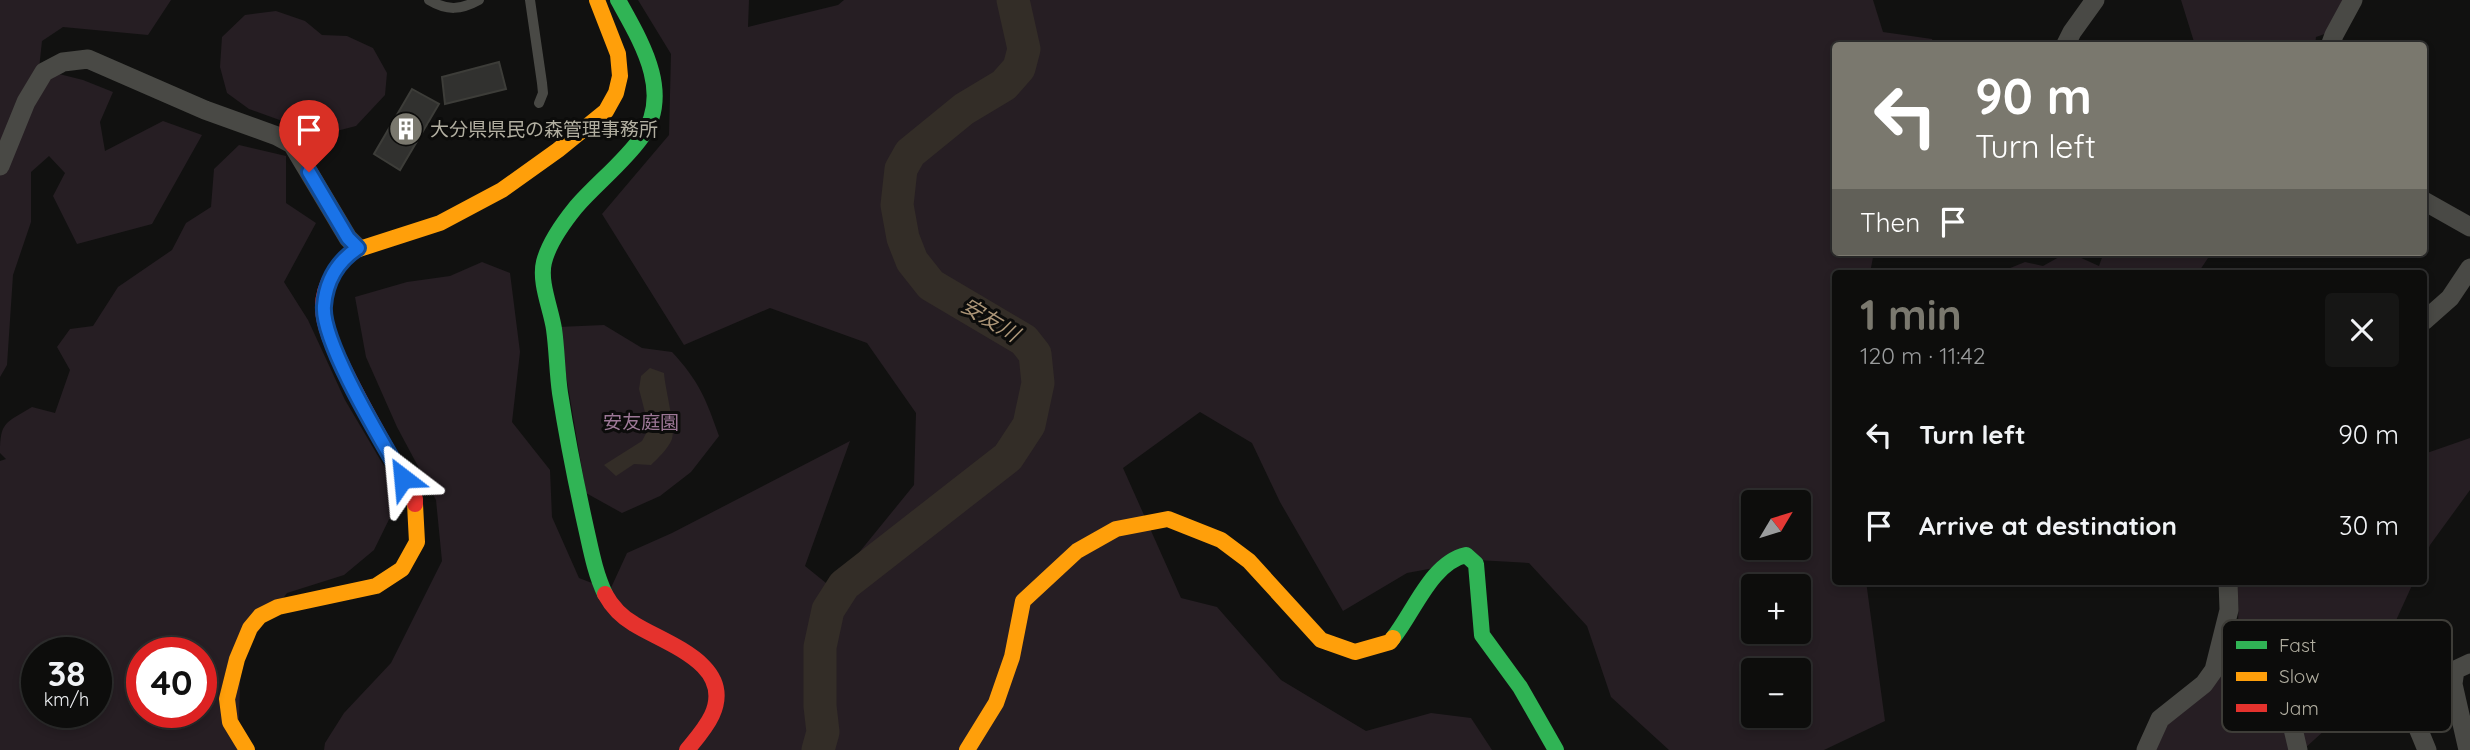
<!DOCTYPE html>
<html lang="en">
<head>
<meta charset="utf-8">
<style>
	body { margin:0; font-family:Quicksand,"Noto Sans JP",sans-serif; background:#161615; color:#f1f3f6; height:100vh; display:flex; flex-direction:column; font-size:26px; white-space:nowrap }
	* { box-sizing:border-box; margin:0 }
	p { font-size:23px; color:#9a9c9d }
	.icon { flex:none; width:38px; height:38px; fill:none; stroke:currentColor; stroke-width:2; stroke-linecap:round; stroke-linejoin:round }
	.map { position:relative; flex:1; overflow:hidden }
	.panel { position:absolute; left:1832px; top:270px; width:595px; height:315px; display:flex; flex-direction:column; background:#0d0d0c; border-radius:7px; box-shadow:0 4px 10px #0003,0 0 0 2px #2d2d2d }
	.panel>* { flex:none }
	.banner { position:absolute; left:1832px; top:42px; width:595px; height:214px; border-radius:7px; box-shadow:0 4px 10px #0003,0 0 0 2px #2d2d2d; background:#7a786e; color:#fff; overflow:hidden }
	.needle { width:46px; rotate:52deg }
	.fabs { position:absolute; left:1741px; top:490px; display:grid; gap:14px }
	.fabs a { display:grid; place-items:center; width:70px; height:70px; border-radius:7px; background:#0d0d0c; box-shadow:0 4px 10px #0003,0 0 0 2px #2d2d2d; font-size:35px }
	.speed { position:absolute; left:21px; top:637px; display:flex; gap:14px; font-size:35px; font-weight:700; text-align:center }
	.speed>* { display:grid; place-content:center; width:91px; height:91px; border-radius:50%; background:#0d0d0c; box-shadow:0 4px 10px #0003,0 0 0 2px #2d2d2d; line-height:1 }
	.speed small { font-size:18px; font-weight:400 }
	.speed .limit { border:10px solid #d22; background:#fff; color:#111 }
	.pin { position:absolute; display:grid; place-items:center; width:60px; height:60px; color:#fff; margin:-72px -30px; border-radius:50% 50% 50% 0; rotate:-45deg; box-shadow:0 0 7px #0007 }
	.pin .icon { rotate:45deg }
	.me { position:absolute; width:77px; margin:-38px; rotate:331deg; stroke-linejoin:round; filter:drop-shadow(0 0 5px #0008) }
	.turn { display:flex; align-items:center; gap:24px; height:147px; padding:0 28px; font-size:32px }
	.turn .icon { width:91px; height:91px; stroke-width:2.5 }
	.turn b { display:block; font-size:49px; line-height:60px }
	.then { display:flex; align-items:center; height:66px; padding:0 28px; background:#0003; gap:14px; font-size:26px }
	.round { display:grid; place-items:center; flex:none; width:74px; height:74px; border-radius:7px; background:#161615 }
	.headline { display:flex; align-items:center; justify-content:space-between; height:119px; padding:0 28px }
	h1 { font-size:42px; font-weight:800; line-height:52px; color:#7a786e }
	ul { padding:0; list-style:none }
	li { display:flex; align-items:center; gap:21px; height:91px; padding:0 28px }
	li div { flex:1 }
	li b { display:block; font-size:26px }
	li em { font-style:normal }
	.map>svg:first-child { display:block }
	.green { fill:#261e23; fill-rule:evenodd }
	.water { fill:#332d27 }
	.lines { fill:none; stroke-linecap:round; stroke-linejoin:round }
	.river { stroke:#332d27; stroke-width:33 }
	.building { fill:#31312f; stroke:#3d3d39; stroke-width:2 }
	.lane { stroke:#494945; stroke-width:10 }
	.street { stroke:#494945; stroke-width:19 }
	.fast { stroke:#30b455; stroke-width:16 }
	.slow { stroke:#ff9f0a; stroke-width:16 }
	.jam { stroke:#e5322d; stroke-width:16 }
	.route-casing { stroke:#114b97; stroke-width:18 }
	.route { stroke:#1a73e8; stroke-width:12 }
	.labels { text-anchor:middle; stroke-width:6; stroke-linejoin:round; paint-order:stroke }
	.poi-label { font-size:19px; fill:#b2afa1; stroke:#0c0c0b; text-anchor:start }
	.park-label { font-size:19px; fill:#9d7897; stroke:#0c0c0b }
	.water-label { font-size:21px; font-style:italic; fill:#ad9678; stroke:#0c0c0b }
	.key { fill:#0c0c0b; stroke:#3e3d38; stroke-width:2 }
	.key-label { font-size:19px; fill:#b2afa1 }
</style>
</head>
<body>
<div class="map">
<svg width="2470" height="750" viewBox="0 0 2470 750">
	<rect width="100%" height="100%" fill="#111110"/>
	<g class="green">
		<path d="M0 0H171L148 35 63 27 42 41 39 69 83 80 113 92 100 122 105 151 163 121 202 135 152 224 77 244 53 196 65 173 49 156 31 172V222L13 275 7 365 0 377Z"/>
		<path d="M638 0H749L748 27 838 5 844 0H1873L1883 32 1932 39 1934 45 1836 46V252H1874L1870 273H1836V581H1866L1885 721 1824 750H1669L1611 697 1587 626 1529 563 1477 560 1407 573 1343 611 1280 502 1252 443 1200 412 1123 468 1181 598 1217 607 1281 680 1366 731 1431 713 1471 718 1492 750H324L325 743 344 713 391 663 442 561 436 500 397 427 366 357 355 297 407 282 450 276 482 262 510 273 520 352 512 422 550 470 552 517 579 578 610 590 627 553 672 533 850 441 805 566 831 587 914 485 916 413 867 343 770 308 684 345 602 214 669 135 671 54ZM1754 502H1799V548H1754ZM1754 586H1799V632H1754ZM1754 670H1799V716H1754Z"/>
		<path d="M2181 0H2351L2348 26 2316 37 2315 46 2195 45Z"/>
		<path d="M276 11 305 21 322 35 347 36 373 48 387 73 385 95 356 126 321 135 249 109 227 93 220 67 222 37 245 15Z"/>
		<path d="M239 145 286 156V203L316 223 284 282 308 320 345 400 401 495 374 550 344 575 287 593 241 654 238 750H0V461L6 459 0 453C0 421 6 423 32 407L55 413 70 370 57 347 70 329 93 326 118 287 172 250 186 223 211 207 214 169ZM37 653H96V712H37ZM142 653H201V712H142Z"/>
		<path d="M2068 252 2099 266 2104 252H2212L2198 273H1998L2025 262 2043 266Z"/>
		<path d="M604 325 642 348 672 352C699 381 706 399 719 436L691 472 660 496 622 513 586 493 558 327Z"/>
		<path d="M2470 438V490L2430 545 2424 560V454Z"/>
		<path d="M2237 581H2414L2361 697 2303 750H2153C2158 741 2162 729 2169 721 2176 710 2193 703 2203 695 2241 665 2240 625 2237 581Z"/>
	</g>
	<path class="water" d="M650 368 664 373C665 389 676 428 672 439 668 449 658 458 651 465L634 464 616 476 604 465 642 441 649 428 639 389 641 376Z"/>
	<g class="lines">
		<path class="river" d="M818 750 823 732 820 706V647L828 610 844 585 1008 457 1029 425 1038 383 1035 354 1024 340 931 285 912 261 903 238 897 205 901 169 910 153 964 109 1004 85 1019 68 1024 49 1013 0"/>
	</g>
	<g class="building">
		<path d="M499 62 506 89 445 104 442 77Z"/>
		<path d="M412 89 439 104 400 170 374 154Z"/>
	</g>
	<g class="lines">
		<g class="lane">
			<path d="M429 0C447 11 461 10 479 0"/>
			<path d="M530 0 542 83 543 93 539 103"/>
		</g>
		<g class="street">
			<path d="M2065 46 2072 32 2095 0"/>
			<path d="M2330 46 2334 35 2353 0"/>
			<path d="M0 166 26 102 44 72 63 62 88 59 205 110 277 136 292 144 348 238 358 248"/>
			<path d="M2424 201 2470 227"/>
			<path d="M2424 321 2450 298 2470 268"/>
			<path d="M2146 750 2160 719 2204 684 2214 670 2229 610 2228 581"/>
			<path d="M2298 750 2290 716 2297 685 2324 652 2355 637C2392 664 2410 708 2427 750"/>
			<path d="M2468 750 2453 684 2455 670 2470 663"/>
		</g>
		<g class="fast">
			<path d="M605 594C595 573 591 550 586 528 576 483 567 438 560 393 557 372 557 350 554 329 551 309 539 282 544 262 549 242 563 223 576 207 596 184 624 162 641 138 674 93 640 40 618 0"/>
			<path d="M1393 638C1414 612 1431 563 1466 555L1476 564 1482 635 1520 687 1556 750"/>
		</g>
		<g class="slow">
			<path d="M356 250 440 223 502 190 558 150 606 111 616 93 620 76 618 54 597 0"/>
			<path d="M247 750 230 722 227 699 237 659 250 628 260 616 278 607 376 586 402 569 417 542 415 504"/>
			<path d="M967 750 996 703 1012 657 1023 601 1077 551 1116 529 1168 519 1221 540 1249 561 1321 640 1355 652 1390 642 1393 638"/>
		</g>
		<g class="jam">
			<path d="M356 250C338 261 322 286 323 309 324 328 334 348 342 365 364 411 390 455 415 499V504"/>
			<path d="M605 594C612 607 622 617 634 624 666 644 735 664 712 715 706 728 696 739 687 750"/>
		</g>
	</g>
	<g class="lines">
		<g class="route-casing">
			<path id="route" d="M309 172 348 238 358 248C338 261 326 281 324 306 321 342 383 443 403 478"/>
		</g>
		<use href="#route" class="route"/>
	</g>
	<defs>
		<g id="building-disc" transform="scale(1.75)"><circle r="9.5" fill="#7a786e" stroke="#0c0c0b"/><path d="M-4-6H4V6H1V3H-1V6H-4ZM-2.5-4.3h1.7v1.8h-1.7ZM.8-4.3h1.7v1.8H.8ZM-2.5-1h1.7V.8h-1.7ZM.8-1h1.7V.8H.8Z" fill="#fff"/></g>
	</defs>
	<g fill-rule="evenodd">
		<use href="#building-disc" x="406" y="129"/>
	</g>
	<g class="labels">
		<g class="poi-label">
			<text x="430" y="136">大分県県民の森管理事務所</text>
		</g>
		<g class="park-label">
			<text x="641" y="429">安友庭園</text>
		</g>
		<g class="water-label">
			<text transform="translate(990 320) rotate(31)" y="7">安友川</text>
		</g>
	</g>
	<rect x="2222" y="620" width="230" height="112" rx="10" class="key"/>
	<rect x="2236" y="641" width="31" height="8" fill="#30b455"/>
	<rect x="2236" y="672" width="31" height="9" fill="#ff9f0a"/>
	<rect x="2236" y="704" width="31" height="8" fill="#e5322d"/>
	<g class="key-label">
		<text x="2279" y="652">Fast</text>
		<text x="2279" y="683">Slow</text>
		<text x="2279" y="715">Jam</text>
	</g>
</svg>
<div class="fabs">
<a><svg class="needle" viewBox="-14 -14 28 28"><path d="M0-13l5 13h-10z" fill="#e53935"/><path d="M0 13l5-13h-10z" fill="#9a9c9d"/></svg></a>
<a>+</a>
<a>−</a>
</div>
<div class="speed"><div>38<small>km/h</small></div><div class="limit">40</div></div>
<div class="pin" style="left:309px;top:172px;background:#d93025"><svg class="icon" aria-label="arrive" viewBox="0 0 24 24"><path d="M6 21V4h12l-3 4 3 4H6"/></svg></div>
<svg class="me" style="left:403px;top:478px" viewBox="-20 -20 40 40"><path d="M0-17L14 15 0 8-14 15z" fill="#1a73e8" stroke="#fff" stroke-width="4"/></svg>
<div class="banner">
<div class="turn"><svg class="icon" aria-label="left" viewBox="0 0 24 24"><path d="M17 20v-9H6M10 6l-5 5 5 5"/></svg><div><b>90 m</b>Turn left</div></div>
<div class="then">Then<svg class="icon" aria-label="arrive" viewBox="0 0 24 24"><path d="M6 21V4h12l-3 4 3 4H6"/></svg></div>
</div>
<section class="panel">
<div class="headline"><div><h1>1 min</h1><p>120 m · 11:42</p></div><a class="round"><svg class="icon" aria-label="close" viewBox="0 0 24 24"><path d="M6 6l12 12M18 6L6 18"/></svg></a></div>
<ul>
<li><svg class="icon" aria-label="left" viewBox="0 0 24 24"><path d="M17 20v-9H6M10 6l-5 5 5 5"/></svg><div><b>Turn left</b></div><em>90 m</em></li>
<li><svg class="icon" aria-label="arrive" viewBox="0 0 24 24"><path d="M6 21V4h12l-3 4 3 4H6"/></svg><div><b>Arrive at destination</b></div><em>30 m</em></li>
</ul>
</section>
</div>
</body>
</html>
